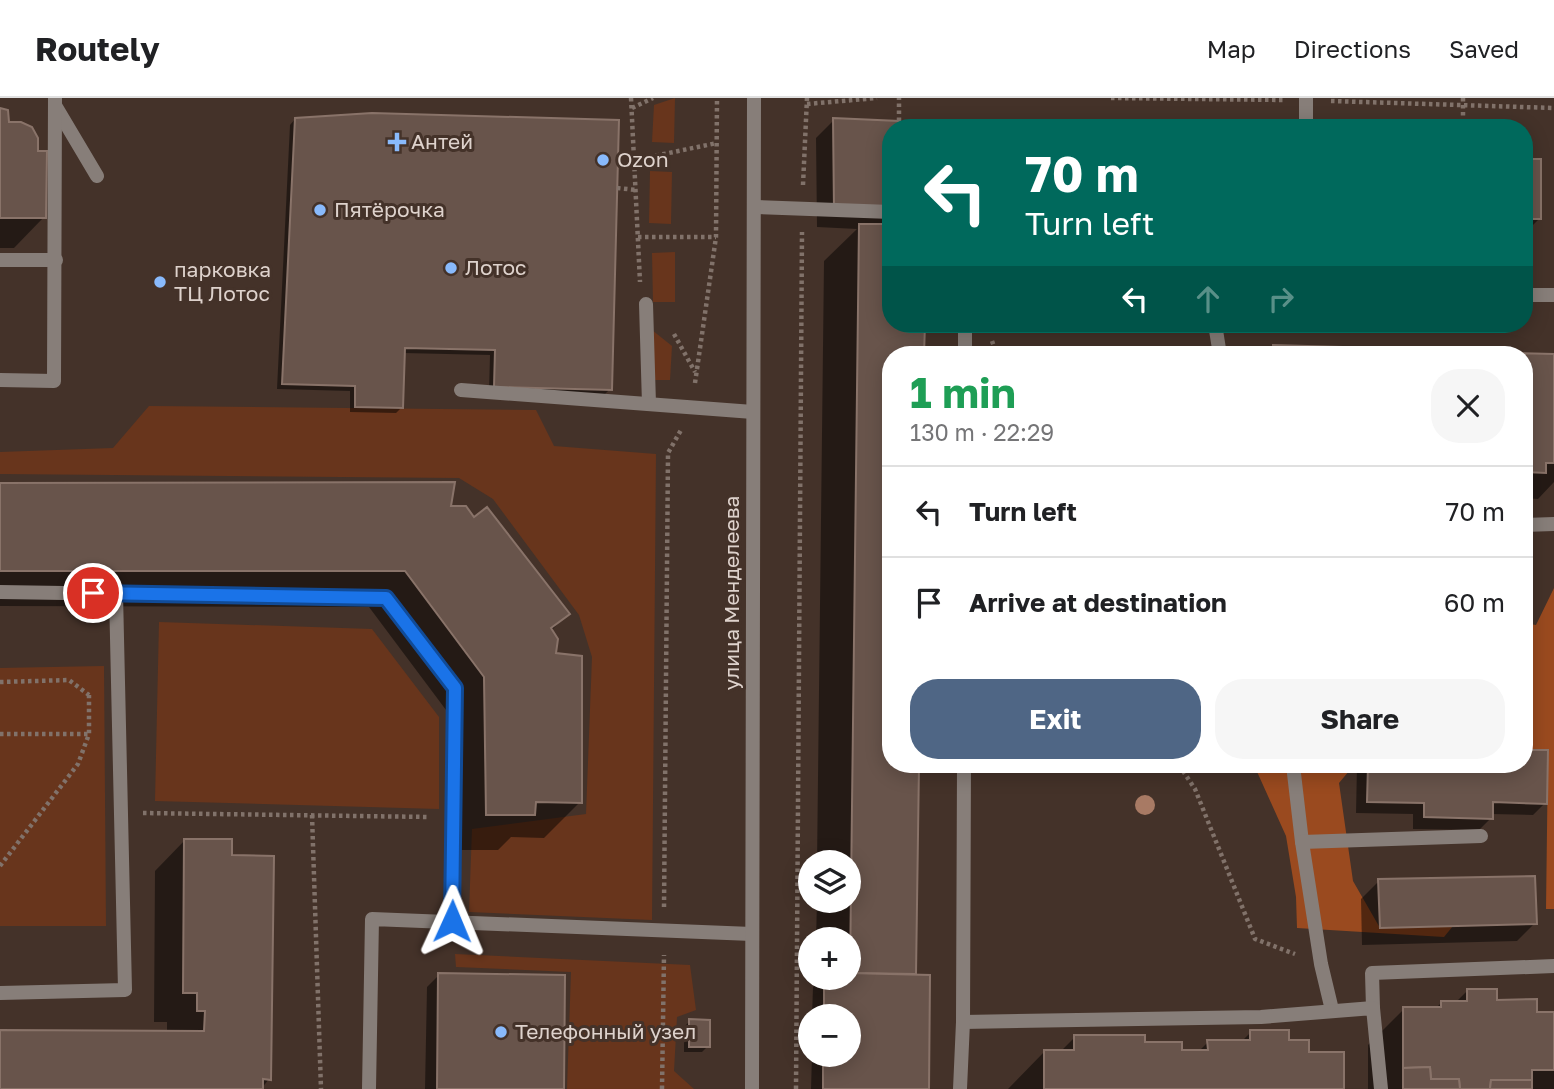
<!DOCTYPE html>
<html lang="en">
<head>
<meta charset="utf-8">
<style>
	body { margin:0; font-family:"Golos Text",sans-serif; background:#f6f6f6; color:#202124; height:100vh; display:flex; flex-direction:column; font-size:26px; white-space:nowrap }
	* { box-sizing:border-box; margin:0 }
	p { font-size:23px; color:#757577 }
	.icon { flex:none; width:38px; height:38px; fill:none; stroke:currentColor; stroke-width:2; stroke-linecap:round; stroke-linejoin:round }
	.map { position:relative; flex:1; overflow:hidden }
	.panel { position:absolute; left:882px; top:248px; width:651px; height:427px; display:flex; flex-direction:column; background:#fff; border-radius:28px; box-shadow:0 4px 18px #0003 }
	.panel>* { flex:none }
	.top-card { position:absolute; left:882px; top:21px; width:651px; height:214px; border-radius:28px; box-shadow:0 4px 18px #0003; background:#00695c; color:#fff; overflow:hidden }
	.fabs { position:absolute; left:798px; top:752px; display:grid; gap:14px }
	.fabs a { display:grid; place-items:center; width:63px; height:63px; border-radius:50%; background:#fff; box-shadow:0 4px 18px #0003; font-size:35px }
	.pin { position:absolute; display:grid; place-items:center; width:60px; height:60px; color:#fff; margin:-30px; border:4px solid #fff; border-radius:50%; box-shadow:0 2px 7px #0007 }
	.me { position:absolute; width:77px; margin:-38px; rotate:1deg; stroke-linejoin:round; filter:drop-shadow(0 0 5px #0008) }
	.turn { display:flex; align-items:center; gap:24px; height:147px; padding:0 28px; font-size:32px }
	.turn .icon { width:91px; height:91px; stroke-width:2.5 }
	.turn b { display:block; font-size:49px; line-height:60px }
	.lanes { display:flex; align-items:center; height:66px; padding:0 28px; background:#0003; justify-content:center; gap:35px; direction:ltr }
	.lanes .off { opacity:.35 }
	.round { display:grid; place-items:center; flex:none; width:74px; height:74px; border-radius:28px; background:#f6f6f6 }
	.head { display:flex; align-items:center; justify-content:space-between; height:119px; padding:0 28px }
	h1 { font-size:42px; font-weight:700; line-height:52px; color:#1e9e55 }
	.button { display:flex; gap:14px; margin-top:auto; padding:14px 28px }
	.button a { flex:1; height:80px; border-radius:28px; background:#4f6685; color:#fff; font-size:28px; font-weight:700; line-height:80px; text-align:center }
	.button a+a { background:#f6f6f6; color:#202124 }
	ul { padding:0; list-style:none }
	li { display:flex; align-items:center; gap:21px; height:91px; padding:0 28px; border-top:2px solid #e0e0e0 }
	li div { flex:1 }
	li b { display:block; font-size:26px }
	li em { font-style:normal }
	header { display:flex; align-items:center; gap:42px; box-sizing:border-box; height:98px; padding:0 35px; background:#fff; border-bottom:2px solid #e0e0e0 }
	header strong { font-size:33px }
	nav { display:flex; gap:38px; margin-inline-start:auto; font-size:24px }
	.map>svg:first-child { display:block }
	.green { fill:#68351c }
	.forest { fill:#9a4a1f }
	.shadow { fill:#0007 }
	.building { fill:#68544b; stroke:#897369; stroke-width:2 }
	.lines { fill:none; stroke-linecap:round; stroke-linejoin:round }
	.path { stroke:#81726a; stroke-width:4.5; stroke-dasharray:3.5 3.5; stroke-linecap:butt }
	.lane { stroke:#877e79; stroke-width:14 }
	.street { stroke:#877e79; stroke-width:14 }
	.tree { fill:#a87a64 }
	.route-casing { stroke:#114b97; stroke-width:18 }
	.route { stroke:#1a73e8; stroke-width:12 }
	.poi-dot { fill:#89bafc; stroke:#443229; stroke-width:2.5 }
	.labels { text-anchor:middle; stroke-width:6; stroke-linejoin:round; paint-order:stroke }
	.poi-label { font-size:21px; fill:#ded2cc; stroke:#443229; text-anchor:start }
	.street-label { font-size:21px; fill:#ded2cc; stroke:#443229 }
</style>
</head>
<body>
<header>
<strong>Routely</strong>
<nav><a>Map</a><a>Directions</a><a>Saved</a></nav>
</header>
<div class="map">
<svg width="1554" height="991" viewBox="0 0 1554 991">
	<rect width="100%" height="100%" fill="#443229"/>
	<g class="green">
		<path d="M675 0 674 45 652 44 654 7Z"/>
		<path d="M650 73 672 74 671 126 649 125Z"/>
		<path d="M675 154V204H653L652 155Z"/>
		<path d="M652 232 672 248 670 282H654Z"/>
		<path d="M149 308 536 312 554 348 656 356 652 822 469 814 472 731 586 716 592 559 579 517 493 401 459 380 0 376V354L113 350Z"/>
		<path d="M159 524 372 531 439 619V711L155 703Z"/>
		<path d="M104 568 106 828H0V570Z"/>
		<path d="M455 856 690 867 696 912 677 919 674 973 694 991H567L571 874 456 869Z"/>
	</g>
	<g class="forest">
		<path d="M1554 490V811H1546L1548 653 1524 652V525L1536 527Z"/>
		<path d="M1254 667H1354L1339 685 1353 783 1380 830 1453 828 1444 839 1297 830 1296 799 1286 738Z"/>
	</g>
	<g class="shadow">
		<path d="M0 12 44 119 14 150H0Z"/>
		<path d="M295 21 610 291 604 297 489 294 490 257 403 255 402 309 396 315 350 314V293L277 291 290 27Z"/>
		<path d="M834 22 891 30V120L883 128 891 226H923V257H891V667H917L915 878 927 991H811L812 957H849V919H812L813 889 816 886V880H849V842H816L817 803H849V765H817L824 163 857 131 817 129 816 40Z"/>
		<path d="M1524 63 1539 121 1527 133H1524Z"/>
		<path d="M1274 249 1340 251V257H1266Z"/>
		<path d="M1511 257 1554 258V384L1538 401 1524 400V257Z"/>
		<path d="M0 386 449 410 473 421 567 516 551 533 580 704 544 740 511 739 498 752H451L449 616 369 509 0 508Z"/>
		<path d="M1357 667H1524L1545 705 1533 717 1491 716V720L1479 732 1413 731V716L1356 715Z"/>
		<path d="M185 742 230 759 269 981 261 991H0V933L167 935V924H154L155 773Z"/>
		<path d="M1379 783 1535 825 1517 843 1362 847 1361 801Z"/>
		<path d="M439 877 562 991H425L427 889Z"/>
		<path d="M1467 893 1535 916H1554V991H1368V947L1404 911H1435L1441 905 1456 904Z"/>
		<path d="M690 923 708 948 702 954H684V929Z"/>
		<path d="M1251 934 1287 943 1307 956 1342 991H1008L1044 954H1060L1075 939 1144 946 1180 954H1198L1208 944H1241Z"/>
	</g>
	<g class="building">
		<path d="M0 10 8 12 9 24H21L32 29 38 40V53H47L46 120H0Z"/>
		<path d="M372 15 619 22 612 292 494 289 495 252 405 250 403 310 355 309V288L282 286 295 20Z"/>
		<path d="M833 20 899 23V30H891V114L834 112Z"/>
		<rect x="950" y="25" width="99" height="5"/>
		<path d="M1084 25H1183V30H1083Z"/>
		<rect x="1524" y="61" width="17" height="60"/>
		<path d="M859 126H891V226H925L924 257H891V667H919L916 876 850 875Z"/>
		<path d="M1273 247 1342 249V257H1273Z"/>
		<path d="M1510 255 1554 256V365H1546V375L1524 374V257H1510Z"/>
		<path d="M455 384 451 408H466L474 419 487 409 570 516 551 530 558 541 556 555 582 558V705L536 704 535 717H486L484 579 405 473H0V385Z"/>
		<path d="M1524 652H1548L1547 706 1493 704V721L1424 719V705L1367 704 1368 667H1524Z"/>
		<path d="M184 741H232V757L274 758 271 982 263 981V991H0V932L204 933 205 913H197V895H183Z"/>
		<path d="M1535 778 1537 826 1380 830 1378 781Z"/>
		<path d="M438 875 565 877 564 991H437Z"/>
		<path d="M849 875 930 877 929 991H823V957H849V919H824V880H849Z"/>
		<path d="M1467 891H1497V902L1537 901V914H1554V972H1532V982H1491L1490 991H1460L1459 981H1431L1430 969 1403 970V909H1441V903H1467Z"/>
		<path d="M689 921 710 922V949H689Z"/>
		<path d="M1250 932H1289V942H1309V954H1344V991H1044V952H1074V937H1145V944H1182V952H1208L1207 942H1250Z"/>
		<path d="M1430 969 1431 981H1459L1460 991H1403V970Z"/>
		<path d="M1491 982H1532V991H1490Z"/>
	</g>
	<g class="lines">
		<g class="path">
			<path d="M631 0 640 184"/>
			<path d="M1111 0 1284 2"/>
			<path d="M1463 0V30"/>
			<path d="M1331 3 1554 10"/>
			<path d="M807 6 877 0"/>
			<path d="M632 10 653 0"/>
			<path d="M899 30V0"/>
			<path d="M635 62 717 45"/>
			<path d="M803 87 807 0"/>
			<path d="M617 90 636 92"/>
			<path d="M638 139H716"/>
			<path d="M674 236 695 274"/>
			<path d="M992 243 997 257"/>
			<path d="M695 285 716 139 717 0"/>
			<path d="M0 584 69 582 89 597"/>
			<path d="M0 636H90"/>
			<path d="M1179 667 1195 691 1255 841 1295 856"/>
			<path d="M143 715 429 719"/>
			<path d="M312 717 321 991"/>
			<path d="M0 768 78 666 89 636V597"/>
			<path d="M664 809 668 355 681 332"/>
			<path d="M662 991 664 857"/>
			<path d="M796 991 802 134"/>
		</g>
		<g class="lane">
			<path d="M1306 0V30"/>
			<path d="M56 9 97 78"/>
			<path d="M754 109 891 114"/>
			<path d="M0 162H56"/>
			<path d="M1524 197H1554"/>
			<path d="M646 206 649 306"/>
			<path d="M1215 226 1220 257"/>
			<path d="M965 257V226"/>
			<path d="M0 282 54 283 55 0"/>
			<path d="M461 292 753 314"/>
			<path d="M1524 427 1554 426"/>
			<path d="M0 494 386 500 455 590 452 823"/>
			<path d="M1293 667 1302 744"/>
			<path d="M0 895 125 892 116 496"/>
			<path d="M1373 910 1372 875 1554 868"/>
			<path d="M1332 912 1321 866 1302 744 1481 738"/>
			<path d="M963 924 1261 919 1373 910 1381 991"/>
			<path d="M369 991 372 821 752 836"/>
			<path d="M960 991 963 924 964 667"/>
		</g>
		<path class="street" d="M752 991 754 0"/>
	</g>
	<circle class="tree" cx="1145" cy="707" r="10"/>
	<g class="lines">
		<g class="route-casing">
			<path id="route" d="M93 495 386 500 455 590 452 823"/>
		</g>
		<use href="#route" class="route"/>
	</g>
	<g class="poi-dot">
		<path d="M393.5 33.5h7v7h7v7h-7v7h-7v-7h-7v-7h7z"/>
		<circle cx="603" cy="62" r="7"/>
		<circle cx="320" cy="112" r="7"/>
		<circle cx="451" cy="170" r="7"/>
		<circle cx="160" cy="184" r="7"/>
		<circle cx="501" cy="934" r="7"/>
	</g>
	<g class="labels">
		<g class="poi-label">
			<text x="411" y="51">Антей</text>
			<text x="617" y="69">Ozon</text>
			<text x="334" y="119">Пятёрочка</text>
			<text x="465" y="177">Лотос</text>
			<text x="174" y="179">парковка<tspan x="174" dy="24">ТЦ Лотос</tspan></text>
			<text x="515" y="941">Телефонный узел</text>
		</g>
		<g class="street-label">
			<text transform="translate(732 495) rotate(-90)" y="7">улица Менделеева</text>
		</g>
	</g>
</svg>
<div class="fabs">
<a><svg class="icon" aria-label="layers" viewBox="0 0 24 24"><path d="M12 4l9 5-9 5-9-5zM3 14l9 5 9-5"/></svg></a>
<a>+</a>
<a>−</a>
</div>
<div class="pin" style="left:93px;top:495px;background:#d93025"><svg class="icon" aria-label="arrive" viewBox="0 0 24 24"><path d="M6 21V4h12l-3 4 3 4H6"/></svg></div>
<svg class="me" style="left:452px;top:823px" viewBox="-20 -20 40 40"><path d="M0-17L14 15 0 8-14 15z" fill="#1a73e8" stroke="#fff" stroke-width="4"/></svg>
<div class="top-card">
<div class="turn"><svg class="icon" aria-label="left" viewBox="0 0 24 24"><path d="M17 20v-9H6M10 6l-5 5 5 5"/></svg><div><b>70 m</b>Turn left</div></div>
<div class="lanes"><svg class="icon" aria-label="left" viewBox="0 0 24 24"><path d="M17 20v-9H6M10 6l-5 5 5 5"/></svg><svg class="icon off" aria-label="ahead" viewBox="0 0 24 24"><path d="M12 20V5M6 11l6-6 6 6"/></svg><svg class="icon off" aria-label="right" viewBox="0 0 24 24"><path d="M7 20v-9h11M14 6l5 5-5 5"/></svg></div>
</div>
<section class="panel">
<div class="head"><div><h1>1 min</h1><p>130 m · 22:29</p></div><a class="round"><svg class="icon" aria-label="close" viewBox="0 0 24 24"><path d="M6 6l12 12M18 6L6 18"/></svg></a></div>
<ul>
<li><svg class="icon" aria-label="left" viewBox="0 0 24 24"><path d="M17 20v-9H6M10 6l-5 5 5 5"/></svg><div><b>Turn left</b></div><em>70 m</em></li>
<li><svg class="icon" aria-label="arrive" viewBox="0 0 24 24"><path d="M6 21V4h12l-3 4 3 4H6"/></svg><div><b>Arrive at destination</b></div><em>60 m</em></li>
</ul>
<div class="button"><a>Exit</a><a>Share</a></div>
</section>
</div>
</body>
</html>
